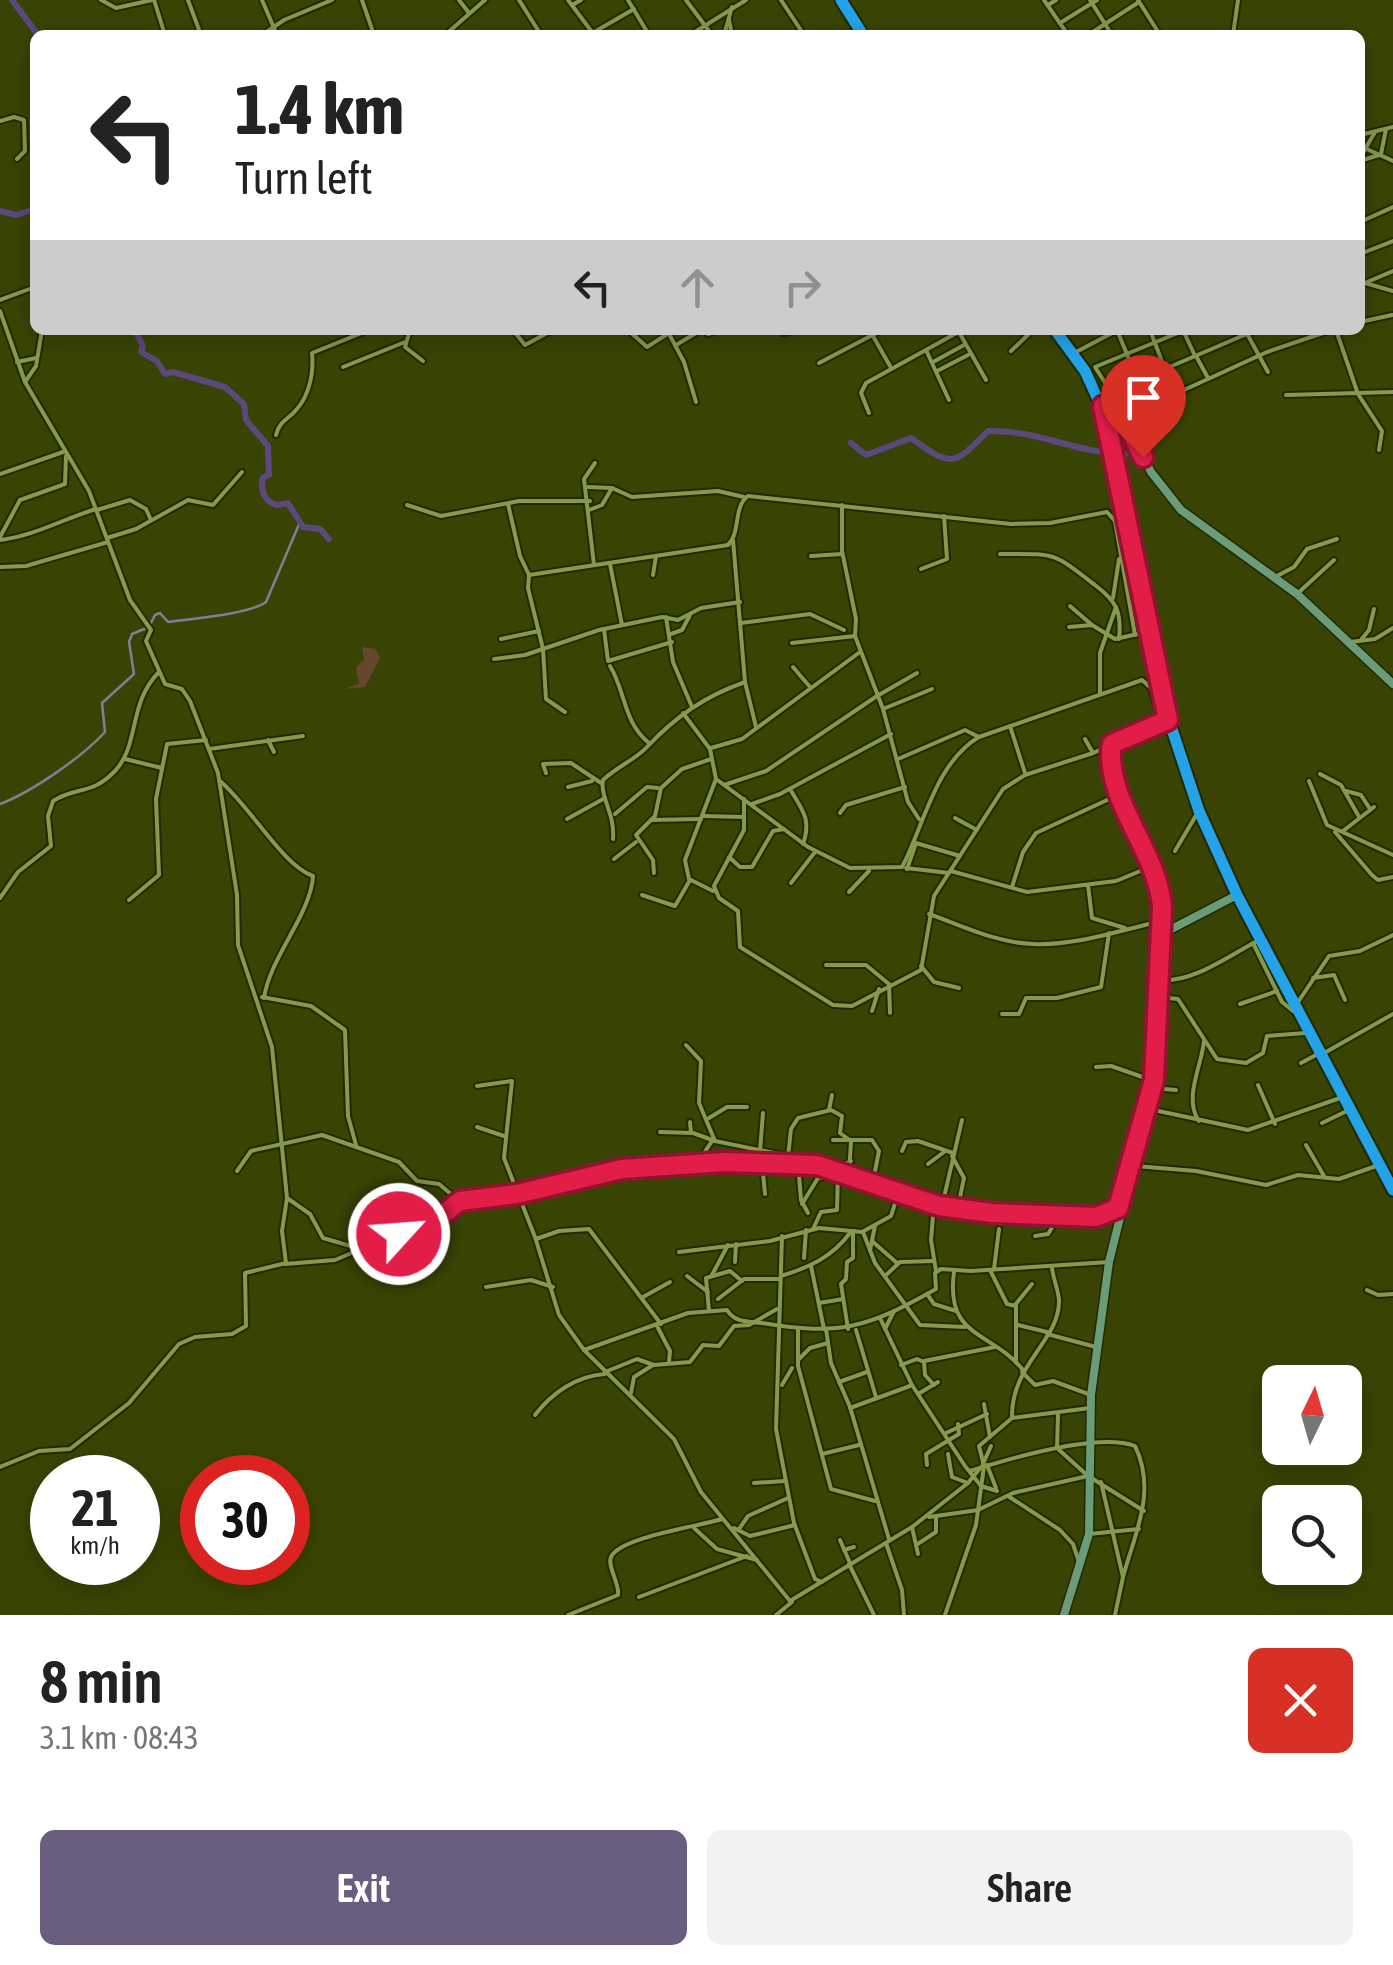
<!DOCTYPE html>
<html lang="en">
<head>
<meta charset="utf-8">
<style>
	body { margin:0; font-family:"Asap Condensed",sans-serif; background:#f2f2f2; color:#222; height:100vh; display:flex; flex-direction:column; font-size:38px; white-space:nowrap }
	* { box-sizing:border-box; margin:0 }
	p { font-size:32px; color:#767676 }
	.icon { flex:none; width:55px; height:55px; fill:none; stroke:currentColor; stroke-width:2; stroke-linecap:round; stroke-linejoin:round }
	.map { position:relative; height:1615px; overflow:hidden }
	.sheet { display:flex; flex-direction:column; background:#fff; flex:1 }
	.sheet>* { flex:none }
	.guide { position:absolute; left:30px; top:30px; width:1335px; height:305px; border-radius:15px; box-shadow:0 5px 25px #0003; background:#fff; color:#222; overflow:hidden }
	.needle { width:65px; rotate:5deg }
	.controls { position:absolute; left:1262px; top:1365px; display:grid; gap:20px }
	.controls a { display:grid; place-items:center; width:100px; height:100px; border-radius:15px; background:#fff; box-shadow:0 5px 25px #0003; font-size:50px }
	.speed { position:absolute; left:30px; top:1455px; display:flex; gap:20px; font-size:50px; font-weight:700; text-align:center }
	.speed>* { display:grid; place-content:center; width:130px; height:130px; border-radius:50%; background:#fff; box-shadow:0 5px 25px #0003; line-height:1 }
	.speed small { font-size:25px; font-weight:400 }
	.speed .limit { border:15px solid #d22; background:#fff; color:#111 }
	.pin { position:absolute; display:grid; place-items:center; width:85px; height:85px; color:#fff; margin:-102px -42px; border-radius:50% 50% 50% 0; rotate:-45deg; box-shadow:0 0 10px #0007 }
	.pin .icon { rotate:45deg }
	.me { position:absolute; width:110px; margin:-55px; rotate:64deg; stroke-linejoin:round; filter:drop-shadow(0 0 8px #0008) }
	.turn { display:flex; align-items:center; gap:35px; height:210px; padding:0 40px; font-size:45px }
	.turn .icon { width:130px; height:130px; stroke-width:2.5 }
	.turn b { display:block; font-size:70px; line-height:85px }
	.lanes { display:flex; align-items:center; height:95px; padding:0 40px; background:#0003; justify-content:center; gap:50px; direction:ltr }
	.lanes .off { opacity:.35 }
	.round { display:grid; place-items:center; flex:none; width:105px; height:105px; border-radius:15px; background:#f2f2f2 }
	.head { display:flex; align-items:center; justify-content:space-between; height:170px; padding:0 40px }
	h1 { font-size:60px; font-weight:600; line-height:75px }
	.cta { display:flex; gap:20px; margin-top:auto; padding:20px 40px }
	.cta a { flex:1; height:115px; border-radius:15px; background:#6a5e80; color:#fff; font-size:40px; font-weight:600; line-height:115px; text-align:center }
	.cta a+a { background:#f2f2f2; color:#222 }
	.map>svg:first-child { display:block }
	.green { fill:#66472d }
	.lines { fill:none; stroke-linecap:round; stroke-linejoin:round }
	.stream { stroke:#867c95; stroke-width:2.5 }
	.river { stroke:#5b487d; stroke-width:6 }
	.street-casing { stroke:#212900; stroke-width:8 }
	.secondary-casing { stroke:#212900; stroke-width:11 }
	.highway-casing { stroke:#212900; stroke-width:15 }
	.street { stroke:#87994b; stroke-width:4 }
	.secondary { stroke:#6a9c7a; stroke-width:8 }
	.highway { stroke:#25a3e9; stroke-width:11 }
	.route-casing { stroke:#92132f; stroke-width:25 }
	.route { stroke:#e11d48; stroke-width:18 }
</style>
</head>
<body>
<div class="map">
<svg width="1393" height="1615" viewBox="0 0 1393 1615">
	<rect width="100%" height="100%" fill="#394404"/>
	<path class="green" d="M362 647 375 649 380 658 365 687 344 689 359 684 356 667 364 660Z"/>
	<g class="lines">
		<path class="stream" d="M0 804C32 792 82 757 105 732L102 703 134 674 129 642 132 634 149 627 155 615 160 613 168 622C190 619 250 614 266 602L300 522"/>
		<g class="river">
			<path d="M12 0 38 35"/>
			<path d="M0 211 16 215 35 209"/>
			<path d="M135 330 143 346 141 352 157 361 165 374 173 372 225 387 244 404 246 420 268 446 269 475 263 477C260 490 264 502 277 505L288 503 303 527 320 529 329 539"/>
			<path d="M851 443 866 455 911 438C951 467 953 467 988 431 1039 430 1075 453 1125 454"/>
		</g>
		<g class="street-casing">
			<g id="street">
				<path d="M101 0 116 8 152 0"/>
				<path d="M154 0 165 35"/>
				<path d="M188 0 201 35"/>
				<path d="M262 0 277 35"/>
				<path d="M362 0 374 35"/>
				<path d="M459 0 469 13"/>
				<path d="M519 0 541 35"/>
				<path d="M568 0 592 32"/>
				<path d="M628 0 649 35"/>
				<path d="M686 0 712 35"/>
				<path d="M781 0 804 35"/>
				<path d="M1044 0 1068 35"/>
				<path d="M1090 0 1112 35"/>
				<path d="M1138 0 1160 35"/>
				<path d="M572 5 581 0"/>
				<path d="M1048 5 1056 0"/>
				<path d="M729 20 732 35"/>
				<path d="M1060 23 1097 0"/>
				<path d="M262 35 284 20 332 0"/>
				<path d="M445 35 485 0"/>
				<path d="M589 35 634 9"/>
				<path d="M690 35 746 0"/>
				<path d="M724 35 732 7"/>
				<path d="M1088 35 1139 2"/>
				<path d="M1233 35 1238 0"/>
				<path d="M0 121 14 117 24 120 25 151 17 159"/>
				<path d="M1360 135 1393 127"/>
				<path d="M1360 146 1393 161"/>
				<path d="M1381 154 1386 129"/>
				<path d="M1360 158 1375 132"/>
				<path d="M1360 161 1379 155"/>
				<path d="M1360 222 1393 207"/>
				<path d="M1360 254 1393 241"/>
				<path d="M1365 283 1393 291"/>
				<path d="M1360 285 1393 271"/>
				<path d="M0 300 35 287"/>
				<path d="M0 311 25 382 89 491 130 600 151 630 146 641 165 684 182 689 190 701 218 773 237 895 238 945 272 1047 287 1198 282 1231 286 1263 245 1273 246 1326 232 1334 195 1337 179 1344 129 1403 70 1449 39 1451 0 1467"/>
				<path d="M1360 322 1392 315"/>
				<path d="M410 330 405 347 423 361"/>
				<path d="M513 330 525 345 553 330"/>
				<path d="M628 330 647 347 669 333"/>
				<path d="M667 330 684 362 696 402"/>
				<path d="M705 330 708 334 720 330"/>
				<path d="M1117 330 1138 381"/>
				<path d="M1183 330 1195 356"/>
				<path d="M1185 330 1095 367 1111 392 1256 330"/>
				<path d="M1245 330 1268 372"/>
				<path d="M1336 330 1358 394 1382 431 1379 450"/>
				<path d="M959 332 986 380"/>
				<path d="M783 333 796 330"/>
				<path d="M873 336 890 366"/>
				<path d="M676 345 701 330"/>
				<path d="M926 350 949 400"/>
				<path d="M1011 351 1033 330"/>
				<path d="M1076 352 1116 331"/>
				<path d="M1196 356 1208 378"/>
				<path d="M17 362 36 358"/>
				<path d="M933 362 964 345"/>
				<path d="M819 363 882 330"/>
				<path d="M343 367 405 342"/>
				<path d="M937 371 968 355"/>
				<path d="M25 382 36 366 42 330"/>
				<path d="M1173 395 1267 352 1332 330"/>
				<path d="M1286 395 1393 392"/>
				<path d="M869 413 861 393 866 383 962 330"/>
				<path d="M1126 414 1174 393 1150 330"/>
				<path d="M276 435C280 420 288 420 297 409 310 394 314 371 312 353L369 330"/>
				<path d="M0 474 63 452"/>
				<path d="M588 487 612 488 632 497 718 491 744 497"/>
				<path d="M508 504 520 556 529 575"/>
				<path d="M407 505 441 516 519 501H590"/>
				<path d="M842 505V551L856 619 855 636 883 709 908 802 919 819"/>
				<path d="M97 510 130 500 146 509 151 520"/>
				<path d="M589 510 602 505 612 488"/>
				<path d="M0 537 20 500 65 484 66 456"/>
				<path d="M107 538 136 529 188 500 213 505 242 472"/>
				<path d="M0 540C34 536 63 519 96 509"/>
				<path d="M733 540 745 682 756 727"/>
				<path d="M1000 554C1056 554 1051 551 1095 585 1116 601 1122 611 1119 639"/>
				<path d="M811 556 842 554"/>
				<path d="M610 564 622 625"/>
				<path d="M594 565 584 479 595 463"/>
				<path d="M0 567 26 566 108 542"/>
				<path d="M921 569 947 559 944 516"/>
				<path d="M653 575 656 556"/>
				<path d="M1275 577 1294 567 1307 549 1337 539"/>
				<path d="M1297 594 1334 560"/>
				<path d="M1113 598 1119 559"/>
				<path d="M1070 606 1092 625"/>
				<path d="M666 617 673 662 692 707"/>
				<path d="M741 623 810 614 844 630"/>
				<path d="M1069 627 1092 625 1115 639 1147 632"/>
				<path d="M604 629 608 661 672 642"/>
				<path d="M671 634 682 630 690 615"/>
				<path d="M501 639 539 631"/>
				<path d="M1361 640 1369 630 1374 609"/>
				<path d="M1350 642 1375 639 1393 628"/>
				<path d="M792 643 855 636"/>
				<path d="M494 659 525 655 599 630 662 617 678 620 701 608 740 602"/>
				<path d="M610 666C626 692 623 722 649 743"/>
				<path d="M793 667 810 687"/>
				<path d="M1100 694V653L1116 607"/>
				<path d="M877 696 917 673"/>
				<path d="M883 709 932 689"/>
				<path d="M565 712 546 699 543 649 528 588 529 575 728 545C741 532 733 507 748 496L1011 524 1050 523 1107 512 1115 521 1135 635"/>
				<path d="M683 713 710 749 716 779 808 847 850 868 902 867C924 826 935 763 979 737"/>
				<path d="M1010 726 1025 773"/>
				<path d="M1085 739 1093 753"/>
				<path d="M268 740 274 752"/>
				<path d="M1112 744C1101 803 1170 865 1161 933"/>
				<path d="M711 748 742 739 860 652"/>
				<path d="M209 749 303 736"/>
				<path d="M125 759 162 768"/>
				<path d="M898 759 965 730 979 737 1142 680 1151 688 1161 722"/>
				<path d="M546 773 543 764 571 763 601 783"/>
				<path d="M1320 774 1341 785 1358 815"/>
				<path d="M219 780C251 807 282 865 313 876 311 914 270 957 264 998"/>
				<path d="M1309 781 1327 825 1393 855"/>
				<path d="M724 785 766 771 877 696"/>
				<path d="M568 787 592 781"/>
				<path d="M790 789C802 810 812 819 803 844"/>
				<path d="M1346 791 1361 795 1370 809"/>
				<path d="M744 799V830L714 886 719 898 738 911 740 947 833 1005 852 1006 921 970 934 896 1003 789 1025 775 1093 753 1168 719"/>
				<path d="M752 804 780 794 891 734"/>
				<path d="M840 813 846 805 905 787"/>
				<path d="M615 814 647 787 658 788"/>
				<path d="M704 816 744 817"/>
				<path d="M955 818 977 830"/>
				<path d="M567 819 605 798"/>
				<path d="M651 820 701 819"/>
				<path d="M1343 831 1374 807"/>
				<path d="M1335 832 1372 875 1378 880 1393 877"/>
				<path d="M613 839C615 813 600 798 603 780 616 767 635 760 647 747 675 717 705 696 745 682"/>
				<path d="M1175 851 1198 812"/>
				<path d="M729 857 740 867H752L773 831 784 829"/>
				<path d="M614 859 636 842"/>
				<path d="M906 868 949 873"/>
				<path d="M907 869 916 843 960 856"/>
				<path d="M951 871 1027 892 1116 881 1150 867"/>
				<path d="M654 873 653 860 636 835 655 816 661 788 682 769 711 759"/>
				<path d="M791 883 815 852"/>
				<path d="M1088 885 1092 918 1125 928"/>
				<path d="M1012 887 1023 852 1036 833 1120 794"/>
				<path d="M713 891 689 879 685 860 716 779"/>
				<path d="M849 892 869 871"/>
				<path d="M642 895 675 906 690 880"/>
				<path d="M0 898 18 872 51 846 48 816 53 801C76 786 91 796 115 771 140 744 128 703 159 672"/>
				<path d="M129 900 159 875 156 799 167 744 206 740"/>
				<path d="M929 914C963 926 997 943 1033 944 1075 946 1121 930 1162 921"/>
				<path d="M1253 943 1282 1002 1293 1011"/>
				<path d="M826 965H866L889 984 890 1013"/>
				<path d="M921 966 934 982 959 988"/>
				<path d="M1313 978 1334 975 1345 1000"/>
				<path d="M1158 980C1192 984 1230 955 1259 940"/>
				<path d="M262 997 311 1006 345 1030 348 1116 356 1145"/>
				<path d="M1158 997 1178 999 1217 1059 1246 1063 1263 1053 1267 1036 1305 1033"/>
				<path d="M1298 1002 1329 956 1360 951 1393 935"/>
				<path d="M1240 1004 1277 991"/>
				<path d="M872 1011 879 989"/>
				<path d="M1002 1014H1019L1026 998H1057L1101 987 1109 933"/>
				<path d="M686 1045 701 1061 699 1103 715 1141 784 1155 791 1162"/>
				<path d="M1326 1052 1393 1014"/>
				<path d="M1301 1063 1316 1055"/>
				<path d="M1096 1067 1111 1066 1154 1081"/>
				<path d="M1258 1085 1275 1124"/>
				<path d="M477 1086 512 1081 504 1158 535 1237 559 1315 584 1350 674 1439 701 1492 790 1601 912 1527 968 1483 981 1467"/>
				<path d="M1153 1088 1176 1090"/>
				<path d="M1149 1109 1248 1130 1343 1097"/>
				<path d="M829 1110 832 1095"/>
				<path d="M709 1118 727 1107H747"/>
				<path d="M1199 1121C1183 1099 1202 1065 1204 1041"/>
				<path d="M690 1122 691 1133"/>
				<path d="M1322 1123 1349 1110"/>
				<path d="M477 1127 504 1136"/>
				<path d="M660 1132 693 1133 715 1141"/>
				<path d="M833 1140H872L879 1151 873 1181"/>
				<path d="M1306 1145 1324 1176"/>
				<path d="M760 1151 763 1113"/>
				<path d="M902 1151 906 1142 918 1141 953 1153"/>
				<path d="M952 1156 964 1178 958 1207"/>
				<path d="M788 1157 791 1129 798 1118 831 1110 842 1116 840 1133 851 1141 849 1175"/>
				<path d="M762 1162 765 1194"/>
				<path d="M798 1163 801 1200 808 1213"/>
				<path d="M928 1164 944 1152"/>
				<path d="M696 1165 712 1141"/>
				<path d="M1135 1166 1196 1171 1266 1185 1298 1175 1339 1179 1379 1165"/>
				<path d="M834 1170 851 1161"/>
				<path d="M237 1171 251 1151 322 1135 399 1162 417 1181 439 1184 459 1201"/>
				<path d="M287 1198 310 1214 323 1238 361 1249"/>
				<path d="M802 1204 818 1178 837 1176"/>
				<path d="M934 1204 931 1240 936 1271"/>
				<path d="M942 1206 962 1120"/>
				<path d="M813 1229 821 1212 837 1210 838 1171"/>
				<path d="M863 1232 875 1263 920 1325 965 1327"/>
				<path d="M782 1236 776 1429 794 1523 815 1579 822 1582"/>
				<path d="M1035 1236 1048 1234 1056 1221 1070 1215"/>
				<path d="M536 1239 559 1231 589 1229 661 1324"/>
				<path d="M872 1241 897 1263"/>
				<path d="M870 1250 875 1226"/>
				<path d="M679 1252 770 1241 819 1228 862 1232 891 1216 899 1191"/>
				<path d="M804 1258 806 1230"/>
				<path d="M735 1262 736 1244"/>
				<path d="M285 1264 335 1260 394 1235 423 1231 459 1201 517 1194 622 1169 712 1163 817 1165 939 1205 991 1213 1096 1217 1119 1208"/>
				<path d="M811 1266 824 1329"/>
				<path d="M994 1269 999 1229"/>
				<path d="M990 1270 1007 1304 1016 1306V1362"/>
				<path d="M954 1272C945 1339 991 1330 1023 1370"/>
				<path d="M712 1275 728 1245"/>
				<path d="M687 1276 708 1292"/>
				<path d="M781 1276C810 1267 832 1257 850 1233"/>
				<path d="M885 1276 900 1262 934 1261"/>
				<path d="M486 1287 531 1280 553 1287"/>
				<path d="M1367 1290 1378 1295 1393 1294"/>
				<path d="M927 1294 934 1304 956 1311"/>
				<path d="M643 1297 670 1282"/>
				<path d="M718 1299 744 1279H780"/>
				<path d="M819 1303 843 1299"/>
				<path d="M1015 1305 1032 1284"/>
				<path d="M709 1311 706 1278 730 1271 742 1281"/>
				<path d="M880 1318 912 1385 965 1466 981 1486 997 1491"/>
				<path d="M1018 1325 1047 1332"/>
				<path d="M657 1326 670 1351 669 1362"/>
				<path d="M826 1329 831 1363 850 1407 889 1539"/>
				<path d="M848 1329 841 1284 846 1279 847 1262 853 1258V1231"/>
				<path d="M885 1329 894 1311"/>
				<path d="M798 1330V1366L831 1489 875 1501"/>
				<path d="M856 1330 876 1397"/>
				<path d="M1047 1334 1096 1347"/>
				<path d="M584 1350 688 1313 727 1310C735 1323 747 1321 762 1323 840 1336 867 1328 936 1289L935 1273 941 1269 971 1271 1109 1262"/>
				<path d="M798 1360 810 1348 828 1343"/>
				<path d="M901 1365 917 1359 924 1362"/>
				<path d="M605 1372 637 1359 654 1365 690 1362 703 1345 719 1346 734 1326 749 1325 777 1309"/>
				<path d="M1022 1372 1035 1385 1053 1381 1091 1395"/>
				<path d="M839 1382 867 1372"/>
				<path d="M782 1385 792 1368"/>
				<path d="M934 1385 925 1375 924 1361 995 1347"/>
				<path d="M631 1393 634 1377 653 1365"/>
				<path d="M918 1394 938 1382"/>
				<path d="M984 1404 990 1437"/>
				<path d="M850 1408 910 1386"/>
				<path d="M535 1415C552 1393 576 1376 605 1374"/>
				<path d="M1058 1415 1057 1448 1088 1476"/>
				<path d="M1012 1418 1090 1408"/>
				<path d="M946 1433 987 1414"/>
				<path d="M822 1454 859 1445"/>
				<path d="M948 1454 952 1477 968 1483"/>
				<path d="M983 1464 991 1446"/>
				<path d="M927 1465 926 1454 959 1434 958 1424"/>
				<path d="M987 1465 996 1488"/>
				<path d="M970 1471C1008 1459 1099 1432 1135 1446 1157 1491 1135 1533 1123 1577"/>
				<path d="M1093 1479 1144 1511"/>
				<path d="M1101 1482 1123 1577 1115 1615"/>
				<path d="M754 1483 785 1481"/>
				<path d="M1008 1496 1060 1530 1073 1544 1080 1565"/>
				<path d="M929 1517 978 1510 1013 1493 1088 1476"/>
				<path d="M912 1527 918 1554"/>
				<path d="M694 1528 717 1549 757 1560"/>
				<path d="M734 1528 750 1536 795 1525"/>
				<path d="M739 1529 748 1516 788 1498"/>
				<path d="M1089 1534 1139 1529"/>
				<path d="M840 1540 850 1563"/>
				<path d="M886 1543 902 1590 904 1615"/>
				<path d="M916 1545 936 1532V1517"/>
				<path d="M844 1550 854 1547"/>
				<path d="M849 1564 874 1615"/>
				<path d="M639 1597 747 1556"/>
				<path d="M568 1615 618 1595C620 1584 607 1567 611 1557 620 1537 701 1526 722 1519"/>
				<path d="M776 1615 792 1602"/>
				<path d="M945 1615 976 1525 984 1466 979 1446 1012 1418C1011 1363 1060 1341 1059 1300 1058 1289 1053 1278 1052 1268"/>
			</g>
		</g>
		<g class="secondary-casing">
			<g id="secondary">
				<path d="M1103 406 1123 415 1151 472 1181 510 1297 594 1393 684"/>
				<path d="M1064 1615 1089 1534 1091 1395 1109 1262 1154 1081 1160 935 1237 895"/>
			</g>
		</g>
		<g class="highway-casing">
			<g id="highway">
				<path d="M841 0 863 35"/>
				<path d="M1055 330 1085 371 1107 419 1161 696 1199 811 1237 895 1393 1190"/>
			</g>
		</g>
		<use href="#street" class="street"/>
		<use href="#secondary" class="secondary"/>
		<use href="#highway" class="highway"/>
	</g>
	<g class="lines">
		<g class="route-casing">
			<path id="route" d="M399 1234 423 1230 460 1201 517 1194 622 1169 725 1162 817 1165 939 1206 992 1213 1096 1217 1118 1208 1154 1080 1162 907C1158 853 1109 806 1111 750L1112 744 1168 720 1103 406 1123 415 1143 457"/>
		</g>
		<use href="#route" class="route"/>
	</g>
</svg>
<div class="controls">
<a><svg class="needle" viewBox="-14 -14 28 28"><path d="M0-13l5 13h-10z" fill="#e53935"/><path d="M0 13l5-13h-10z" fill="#767676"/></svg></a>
<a><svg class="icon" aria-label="search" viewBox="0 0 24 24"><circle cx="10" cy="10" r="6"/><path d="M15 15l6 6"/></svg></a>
</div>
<div class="speed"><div>21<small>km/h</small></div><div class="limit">30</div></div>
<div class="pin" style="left:1143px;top:457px;background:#d93025"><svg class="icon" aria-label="arrive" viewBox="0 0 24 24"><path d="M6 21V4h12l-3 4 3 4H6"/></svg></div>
<svg class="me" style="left:399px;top:1234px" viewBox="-20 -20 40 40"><circle r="17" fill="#e11d48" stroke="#fff" stroke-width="3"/><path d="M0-11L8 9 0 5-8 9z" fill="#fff"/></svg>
<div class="guide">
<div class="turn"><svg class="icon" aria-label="left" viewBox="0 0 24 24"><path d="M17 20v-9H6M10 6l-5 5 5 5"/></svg><div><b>1.4 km</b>Turn left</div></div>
<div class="lanes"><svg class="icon" aria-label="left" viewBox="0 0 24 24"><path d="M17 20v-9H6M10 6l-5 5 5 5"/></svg><svg class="icon off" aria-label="ahead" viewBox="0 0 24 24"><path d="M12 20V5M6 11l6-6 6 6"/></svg><svg class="icon off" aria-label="right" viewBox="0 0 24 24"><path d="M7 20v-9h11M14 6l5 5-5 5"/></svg></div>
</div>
</div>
<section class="sheet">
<div class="head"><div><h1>8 min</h1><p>3.1 km · 08:43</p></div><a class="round" style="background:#d93025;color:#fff"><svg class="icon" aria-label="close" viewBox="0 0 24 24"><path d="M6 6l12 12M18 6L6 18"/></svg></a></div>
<div class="cta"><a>Exit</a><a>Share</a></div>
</section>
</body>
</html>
